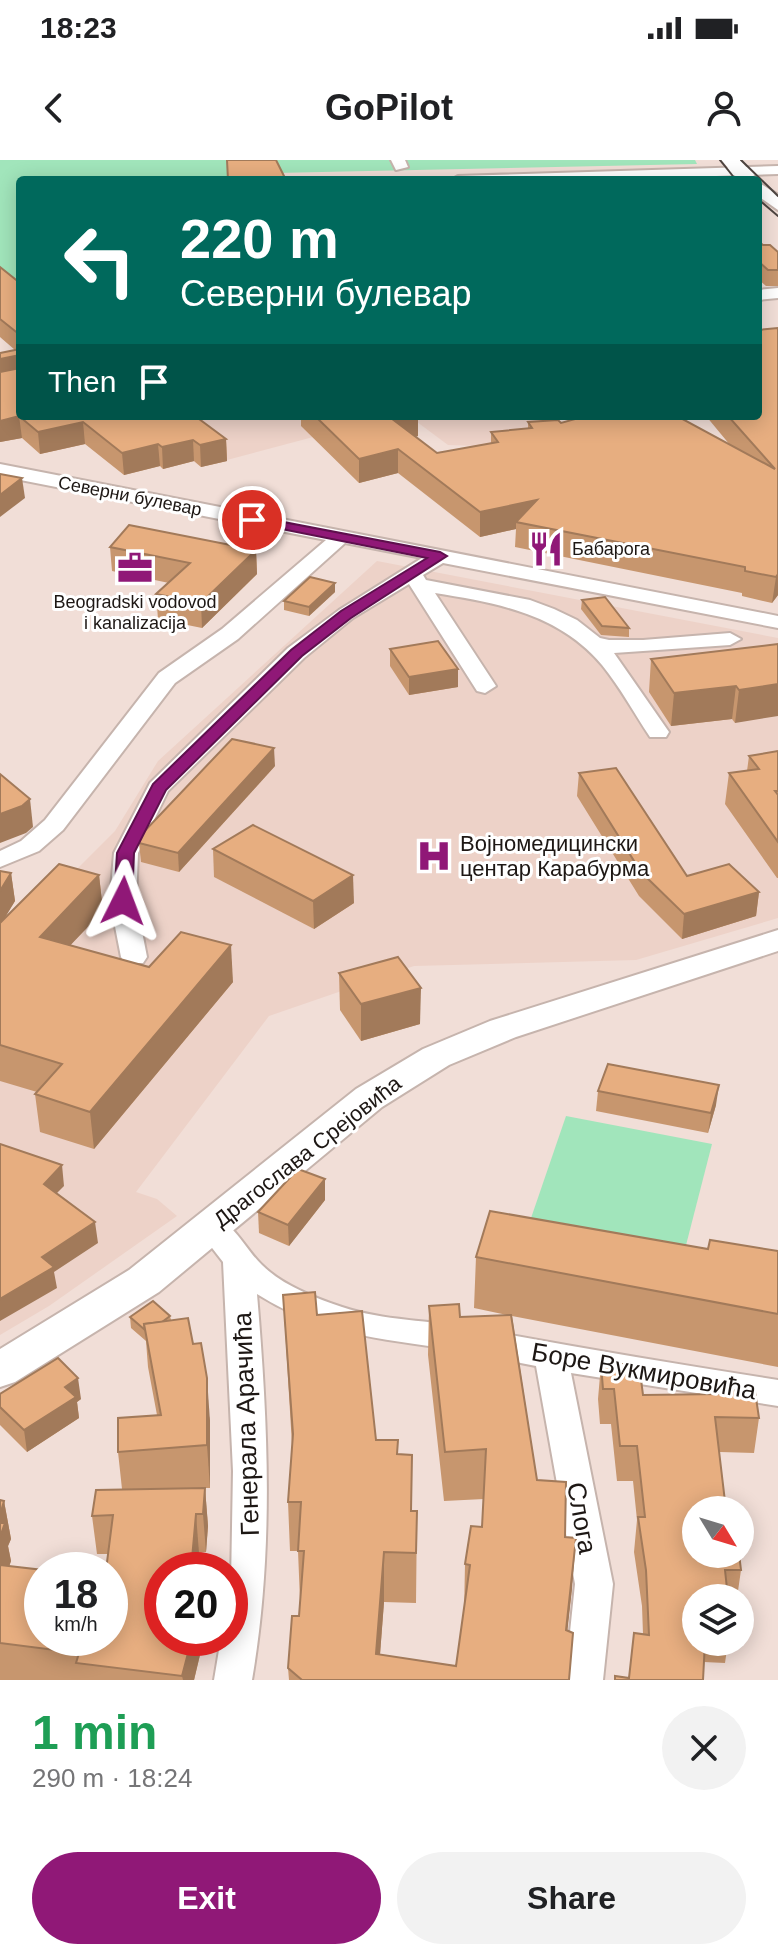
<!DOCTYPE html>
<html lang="en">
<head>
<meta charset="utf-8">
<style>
	body { margin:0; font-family:Helvetica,sans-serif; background:#f2f2f2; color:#202124; height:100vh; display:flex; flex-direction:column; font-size:30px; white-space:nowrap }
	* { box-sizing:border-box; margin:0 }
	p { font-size:26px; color:#757577 }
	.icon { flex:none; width:44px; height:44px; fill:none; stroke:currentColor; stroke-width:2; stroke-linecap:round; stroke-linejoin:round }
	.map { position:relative; height:1520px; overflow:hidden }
	.details { display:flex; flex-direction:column; background:#fff; flex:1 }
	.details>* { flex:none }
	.hud { position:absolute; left:16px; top:16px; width:746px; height:244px; border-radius:8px; box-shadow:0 4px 20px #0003; background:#00695c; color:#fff; overflow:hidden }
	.needle { width:52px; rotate:128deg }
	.fabs { position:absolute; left:682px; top:1336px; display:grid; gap:16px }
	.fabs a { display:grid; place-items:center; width:72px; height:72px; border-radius:50%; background:#fff; box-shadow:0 4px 20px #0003; font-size:40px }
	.speed { position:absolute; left:24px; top:1392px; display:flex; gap:16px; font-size:40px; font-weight:700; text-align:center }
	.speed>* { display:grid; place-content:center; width:104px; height:104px; border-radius:50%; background:#fff; box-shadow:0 4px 20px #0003; line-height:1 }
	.speed small { font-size:20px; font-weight:400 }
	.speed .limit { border:12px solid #d22; background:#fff; color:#111 }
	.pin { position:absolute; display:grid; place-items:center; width:68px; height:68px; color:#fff; margin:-34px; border:4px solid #fff; border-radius:50%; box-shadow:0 2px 8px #0007 }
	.me { position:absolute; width:88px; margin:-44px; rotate:3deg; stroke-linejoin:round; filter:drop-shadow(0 0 6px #0008) }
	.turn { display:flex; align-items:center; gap:28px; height:168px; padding:0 32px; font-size:36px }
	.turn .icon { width:104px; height:104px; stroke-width:2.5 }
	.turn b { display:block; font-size:56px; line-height:68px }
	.then { display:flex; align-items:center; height:76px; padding:0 32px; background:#0003; gap:16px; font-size:30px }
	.round { display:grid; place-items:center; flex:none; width:84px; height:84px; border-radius:42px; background:#f2f2f2 }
	.headline { display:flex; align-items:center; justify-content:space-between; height:136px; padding:0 32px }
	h1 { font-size:48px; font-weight:700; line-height:60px; color:#1e9e55 }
	.primary-button { display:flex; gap:16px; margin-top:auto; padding:16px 32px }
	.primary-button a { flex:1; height:92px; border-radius:48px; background:#901877; color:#fff; font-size:32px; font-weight:700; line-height:92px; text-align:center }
	.primary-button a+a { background:#f2f2f2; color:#202124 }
	.status { display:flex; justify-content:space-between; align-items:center; height:56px; padding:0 40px; background:#fff; direction:ltr }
	.status svg { height:22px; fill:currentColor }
	header { display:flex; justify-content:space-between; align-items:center; height:104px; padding:0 32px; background:#fff; font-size:36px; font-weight:700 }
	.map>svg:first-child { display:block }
	.built { fill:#edd2c8 }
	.green { fill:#a1e5bb }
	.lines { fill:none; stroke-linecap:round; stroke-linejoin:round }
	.minor-casing { stroke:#c6b4ad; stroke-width:4 }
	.major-casing { stroke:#c6b4ad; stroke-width:4 }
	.minor { fill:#fff; fill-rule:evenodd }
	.major { fill:#fff; fill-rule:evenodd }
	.tram { stroke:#4e4541; stroke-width:2 }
	.wall { fill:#c7966e }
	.shaded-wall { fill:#a27a5a }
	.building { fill:#e7ae80; stroke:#a27a5a; stroke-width:2 }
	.route { fill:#901877; stroke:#5e104d; stroke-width:2 }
	.labels { text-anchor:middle; stroke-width:6; stroke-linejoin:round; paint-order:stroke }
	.far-street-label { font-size:18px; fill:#1d1714; stroke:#fff }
	.far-poi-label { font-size:18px; fill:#1d1714; stroke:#fff; text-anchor:start }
	.poi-label { font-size:22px; fill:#1d1714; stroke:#fff; text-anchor:start }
	.street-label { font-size:22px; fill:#1d1714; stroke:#fff }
	.near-street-label { font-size:26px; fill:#1d1714; stroke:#fff }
</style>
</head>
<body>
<div class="status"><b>18:23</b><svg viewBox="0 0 49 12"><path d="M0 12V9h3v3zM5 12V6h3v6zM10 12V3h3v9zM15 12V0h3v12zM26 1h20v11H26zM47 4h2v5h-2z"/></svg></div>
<header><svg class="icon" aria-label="back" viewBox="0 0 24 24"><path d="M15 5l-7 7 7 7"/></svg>GoPilot<svg class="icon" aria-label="person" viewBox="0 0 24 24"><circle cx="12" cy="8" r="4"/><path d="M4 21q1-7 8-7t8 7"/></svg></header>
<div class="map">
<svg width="778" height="1520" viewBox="0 0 778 1520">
	<rect width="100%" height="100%" fill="#f1ded7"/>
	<g class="built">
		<path d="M134 256H340L332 272 201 307Z"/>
		<path d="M409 256H557L558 257 552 267 480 286 448 285Z"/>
		<path d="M377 401 778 478V758L636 800 414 806 269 856 136 1032 157 1039 177 1056 49 1146 0 1175V786L115 671 158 601Z"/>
	</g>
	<g class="green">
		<path d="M0 0H695L697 4 275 13 192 20H20V117L0 121Z"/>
		<path d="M566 956 712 984 675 1128 518 1096Z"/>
	</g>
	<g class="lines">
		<g class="minor-casing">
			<g id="minor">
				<path d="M391 0H405L408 7 396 10Z"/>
				<path d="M778 6V14L588 20H451L458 16Z"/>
				<path d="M778 128V138L758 140V130Z"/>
				<path d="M0 304 778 456V468L443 403 423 415 426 420 530 440 554 449 577 460 600 478 609 480H643L730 473 741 479 730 485 614 493 669 572 666 577H650C634 553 620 527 602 505 559 454 498 443 435 433L496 526 485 533 477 531 409 424 353 458 304 498 168 631 138 693 136 741 147 797 143 803H125L121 797 110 741 114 693 150 623 288 488 339 450 422 398 345 383 238 479 175 523 63 670 39 691 0 707V691L21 681 45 660 159 513 222 469 326 380 0 316Z"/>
				<path d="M211 1055C234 1062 245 1089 262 1105 282 1125 315 1138 342 1147 384 1161 430 1160 473 1168 575 1187 676 1204 778 1220V1246L571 1213 613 1424 603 1520H565L575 1424 536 1206C514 1202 492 1196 470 1192 390 1179 329 1179 257 1134 268 1264 274 1391 252 1520H214L221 1478H230L233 1311 223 1102 195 1066 200 1058Z"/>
			</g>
		</g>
		<g class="major-casing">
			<g id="major">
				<path d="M721 0H740L758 20H739Z"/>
				<path d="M758 22 778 35V50L758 36Z"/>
				<path d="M778 770V791L516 877 449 905 382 947 159 1132 15 1222 0 1227V1189L129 1110 356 929 423 889 490 861Z"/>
			</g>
		</g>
		<use href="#minor" class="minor"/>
		<use href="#major" class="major"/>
		<g class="tram">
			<path d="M720 0 736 20"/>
			<path d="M741 0 778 36"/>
			<path d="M758 39 778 56"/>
		</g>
	</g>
	<g class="wall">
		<path d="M758 81 763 85 778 92V126H766L758 119Z"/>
		<path d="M0 107 20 123V256H195L226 279 227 301 201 307 194 301 163 309 160 306 124 315 85 284 40 294 22 278 0 282 15 190 0 177Z"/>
		<path d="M778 168V435L772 443 742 436V433L515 387 516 369 480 377 398 313 359 323 301 266V256H418V276L415 277 437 293 491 283V272L528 268V262L561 263 730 285 706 256H758Z"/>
		<path d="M110 387 256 390 257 414 202 468 158 459 156 434 169 423 112 411Z"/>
		<path d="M335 423V432L309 456 284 450V441Z"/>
		<path d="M582 440 629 468V477L601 475 581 449Z"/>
		<path d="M778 484 735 563 732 559 671 566 649 532 651 499Z"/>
		<path d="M390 489 458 509V527L409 535 390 506Z"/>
		<path d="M778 591V718H777L725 644 729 613 747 611 749 596Z"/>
		<path d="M275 606 179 712 141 702 139 683Z"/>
		<path d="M579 613 687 716 759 732 756 756 682 779 639 736 577 636Z"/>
		<path d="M213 689 354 743 314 769 214 717Z"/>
		<path d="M0 711 11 713 15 741 4 758 99 715 103 751 70 785 149 807 233 822 94 989 40 972 35 934 37 932 0 921Z"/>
		<path d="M339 813 420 864 361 881 340 850Z"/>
		<path d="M598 931 716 945 708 973 596 951Z"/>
		<path d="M325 1040 289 1086 259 1073 258 1052Z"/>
		<path d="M708 1089 778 1091V1207L512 1156 537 1320 565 1377 572 1428 567 1471 570 1520H289L288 1508 299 1456 300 1440 298 1391H290L288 1342 292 1285 283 1135 317 1155 376 1280 398 1294 411 1351H417L416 1443 384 1442 380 1495 456 1506 464 1454 465 1404 482 1367 484 1339 444 1341 428 1195 429 1146 460 1157 507 1155 474 1148 476 1097Z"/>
		<path d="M170 1156 171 1160 193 1184 210 1261V1328H205L208 1366 206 1392 199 1393 197 1410H162L204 1478 194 1520H0V1340L4 1341 11 1379 8 1386 11 1401 9 1406 110 1478 108 1394H97L92 1356 122 1329 118 1292 157 1255 148 1207 146 1181 131 1168 130 1157Z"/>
		<path d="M601 1204 643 1235 720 1234V1230L759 1258 754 1293 720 1292 696 1350 741 1410 737 1438H696V1482H728L725 1503 704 1502 629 1518 643 1474 642 1446 634 1392 637 1360 633 1321H617L611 1264H600L598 1239Z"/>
		<path d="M0 1234 81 1239 77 1242 79 1258 27 1292 0 1265Z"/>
	</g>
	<g class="shaded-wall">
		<path d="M20 195V216L0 220V199Z"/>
		<path d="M19 256 22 278 0 282V261Z"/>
		<path d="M402 256H418V276L391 282V258Z"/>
		<path d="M83 262 85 284 40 294 38 272Z"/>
		<path d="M226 279 227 301 201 307 200 285Z"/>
		<path d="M193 280 194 301 163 309 162 287Z"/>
		<path d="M158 284 160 306 124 315 122 293Z"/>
		<path d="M398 289V313L359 323V299Z"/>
		<path d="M22 318 25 338 0 357V335Z"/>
		<path d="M537 340 516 362V369L480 377V352Z"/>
		<path d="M256 390 257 414 202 468 201 443Z"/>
		<path d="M778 414V435L772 443 776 417Z"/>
		<path d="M335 423V432L309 456V447Z"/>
		<path d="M458 509V527L409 535V517Z"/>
		<path d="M778 524V556L735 563 739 530Z"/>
		<path d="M736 526 732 559 671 566 674 533Z"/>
		<path d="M274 588 275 606 179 712 178 693Z"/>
		<path d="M30 639 33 667 26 673 0 683V654Z"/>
		<path d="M11 713 15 741 0 766V731Z"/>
		<path d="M99 715 103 751 44 813 40 777Z"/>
		<path d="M353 715 354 743 314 769 313 741Z"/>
		<path d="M759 732 756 756 682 779 684 754Z"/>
		<path d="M231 785 233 822 94 989 90 952Z"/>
		<path d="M421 828 420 864 361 881V844Z"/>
		<path d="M719 925 716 945 708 973 711 953Z"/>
		<path d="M62 1005 64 1026 46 1044 44 1024Z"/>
		<path d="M325 1019V1040L289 1086 288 1065Z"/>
		<path d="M95 1062 98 1083 54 1112 57 1128 0 1161V1139L42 1097Z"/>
		<path d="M78 1218 81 1239 77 1242 79 1258 27 1292 24 1270 65 1227Z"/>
		<path d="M207 1218 210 1261V1328L207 1285Z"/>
		<path d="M205 1328 208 1366 206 1392 203 1354Z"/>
		<path d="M4 1341 11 1379 8 1386 11 1401 0 1434V1355Z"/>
		<path d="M196 1354 199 1393 197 1410H191Z"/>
		<path d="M576 1378 572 1428 562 1520 566 1470Z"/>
		<path d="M384 1392V1442L378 1520 376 1494Z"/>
		<path d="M192 1478H204L194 1520H183L182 1516Z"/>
	</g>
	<g class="building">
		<path d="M227 0H276L286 20H228Z"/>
		<path d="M758 81 763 85H770L778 92V110H768L758 101Z"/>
		<path d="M0 107 20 123V175L0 159Z"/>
		<path d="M778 168V414L776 417 745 411V407L516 362 537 340 480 352 398 289 359 299 315 256H402L391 258 437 293 498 282 491 272 532 268 528 262 558 260 561 263 586 256H677L775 309 728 256H758V170Z"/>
		<path d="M20 189V198V195L0 199V193Z"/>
		<path d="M20 208V256H195L226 279 200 285 193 280 162 287 158 284 122 293 83 262 38 272 19 256 0 261V212Z"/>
		<path d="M0 314 22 318 0 335Z"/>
		<path d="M129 365 256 390 201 443 156 434 190 403 110 387Z"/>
		<path d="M310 417 335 423 309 447 284 441Z"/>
		<path d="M605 437 629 468 602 466 582 440Z"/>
		<path d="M438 481 458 509 409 517 390 489Z"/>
		<path d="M778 484V524L739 530 736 526 674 533 651 499Z"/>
		<path d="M232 579 274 588 178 693 139 683V677Z"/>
		<path d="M778 591V631H775L778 635V682L729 613 759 609 749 596Z"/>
		<path d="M616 608 687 716 729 704 759 732 684 754 641 712 579 613Z"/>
		<path d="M0 614 30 639 22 646 0 654Z"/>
		<path d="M253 665 353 715 313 741 213 689Z"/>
		<path d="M59 704 99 715 40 777 149 807 181 772 231 785 90 952 35 934 62 904 0 885V763Z"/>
		<path d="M0 711 11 713 0 731Z"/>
		<path d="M398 797 421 828 361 844 339 813Z"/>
		<path d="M608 904 719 925 711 953 598 931Z"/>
		<path d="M0 984 62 1005 44 1024 95 1062 42 1097 54 1107 0 1139Z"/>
		<path d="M298 1009 325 1019 288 1065 258 1052Z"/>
		<path d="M490 1051 708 1089 710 1080 778 1091V1154L476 1097Z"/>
		<path d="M315 1132 317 1155 362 1151 376 1280H398L397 1294 412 1295 411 1351H417L416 1393 384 1392 376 1494 456 1506 470 1405 465 1404 471 1366 482 1367 486 1289 445 1292 429 1146 459 1144 460 1157 511 1155 537 1320 566 1322 565 1377 576 1378 566 1470 573 1473 569 1520H302L288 1508 292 1456H299L304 1391H298L301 1342H288L293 1274 283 1135Z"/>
		<path d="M153 1141 170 1156 162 1162 144 1164 145 1170 130 1157Z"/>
		<path d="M188 1158 193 1184 201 1183 207 1218V1285L118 1292V1258L161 1255 144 1164Z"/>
		<path d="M58 1198 78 1218 65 1227 76 1237 24 1270 0 1247V1234Z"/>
		<path d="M601 1204H639L643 1235 721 1234 720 1230 755 1231 759 1258 715 1257 726 1350H696V1394H739L741 1410H725L728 1438H696V1482H705L703 1520H615V1516L629 1518 634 1473 649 1475 646 1410 638 1357H645L637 1286H620L614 1229H603Z"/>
		<path d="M205 1328 203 1354H196L191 1410H162V1478H192L182 1516 76 1503 79 1493 0 1483V1405L43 1410 42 1478H110V1410H106L113 1355 92 1356 96 1330Z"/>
		<path d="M0 1340 4 1341 0 1355Z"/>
		<path d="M0 1363H5L0 1377Z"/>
	</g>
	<path class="route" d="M252 356 440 392 447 396 351 458 302 496 166 630 134 693 132 741 123 747 116 745 114 741 117 693 153 624 291 490 341 451 427 398 247 362V357Z"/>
	<defs>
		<g id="restaurant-bare" transform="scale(2.76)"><path d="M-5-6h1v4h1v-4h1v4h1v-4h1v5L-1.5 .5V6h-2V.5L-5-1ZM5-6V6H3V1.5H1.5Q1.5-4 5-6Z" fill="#901877" stroke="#fff" stroke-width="2.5" paint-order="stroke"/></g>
		<g id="office-bare" transform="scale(2.76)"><path d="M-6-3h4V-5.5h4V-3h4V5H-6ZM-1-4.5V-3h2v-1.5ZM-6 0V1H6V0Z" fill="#901877" stroke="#fff" stroke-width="2.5" paint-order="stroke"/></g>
		<g id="hospital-bare" transform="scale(2.76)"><path d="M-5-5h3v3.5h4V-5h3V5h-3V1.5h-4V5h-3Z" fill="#901877" stroke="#fff" stroke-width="2.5" paint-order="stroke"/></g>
	</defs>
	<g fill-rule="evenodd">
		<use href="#restaurant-bare" x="546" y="389"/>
		<use href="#office-bare" x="135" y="408"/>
		<use href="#hospital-bare" x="434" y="696"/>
	</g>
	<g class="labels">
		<g class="far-street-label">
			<text transform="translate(130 336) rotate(11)" y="6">Северни булевар</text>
		</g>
		<g class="far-poi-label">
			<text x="572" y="395">Бабарога</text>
			<text x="135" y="448" text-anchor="middle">Beogradski vodovod<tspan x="135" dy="21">i kanalizacija</tspan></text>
		</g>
		<g class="poi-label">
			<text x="460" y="691">Војномедицински<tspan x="460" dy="25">центар Карабурма</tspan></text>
		</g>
		<g class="street-label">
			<text transform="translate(307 991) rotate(-38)" y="8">Драгослава Срејовића</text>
		</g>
		<g class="near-street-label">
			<text transform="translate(644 1211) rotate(10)" y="9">Боре Вукмировића</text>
			<text transform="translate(246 1264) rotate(-92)" y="9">Генерала Арачића</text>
			<text transform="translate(582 1358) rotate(80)" y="9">Слога</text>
		</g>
	</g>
</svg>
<div class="fabs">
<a><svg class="needle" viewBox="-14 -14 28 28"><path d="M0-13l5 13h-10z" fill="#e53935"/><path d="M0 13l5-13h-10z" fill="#757577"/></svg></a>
<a><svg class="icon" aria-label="layers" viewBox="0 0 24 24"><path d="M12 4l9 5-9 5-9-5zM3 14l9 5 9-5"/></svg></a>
</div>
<div class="speed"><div>18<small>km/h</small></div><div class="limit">20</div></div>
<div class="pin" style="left:252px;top:360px;background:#d93025"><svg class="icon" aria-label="arrive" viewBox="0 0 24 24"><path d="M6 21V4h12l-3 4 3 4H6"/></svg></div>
<svg class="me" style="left:123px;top:741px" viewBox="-20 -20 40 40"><path d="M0-17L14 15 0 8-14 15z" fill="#901877" stroke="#fff" stroke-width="4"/></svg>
<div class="hud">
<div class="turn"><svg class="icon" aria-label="left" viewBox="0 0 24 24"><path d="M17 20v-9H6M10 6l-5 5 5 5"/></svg><div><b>220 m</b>Северни булевар</div></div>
<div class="then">Then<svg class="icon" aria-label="arrive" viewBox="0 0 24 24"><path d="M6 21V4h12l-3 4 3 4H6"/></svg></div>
</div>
</div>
<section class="details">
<div class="headline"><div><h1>1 min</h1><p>290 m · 18:24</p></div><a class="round"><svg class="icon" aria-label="close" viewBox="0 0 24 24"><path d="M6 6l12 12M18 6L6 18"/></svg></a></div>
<div class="primary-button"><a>Exit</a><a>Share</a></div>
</section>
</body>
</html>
